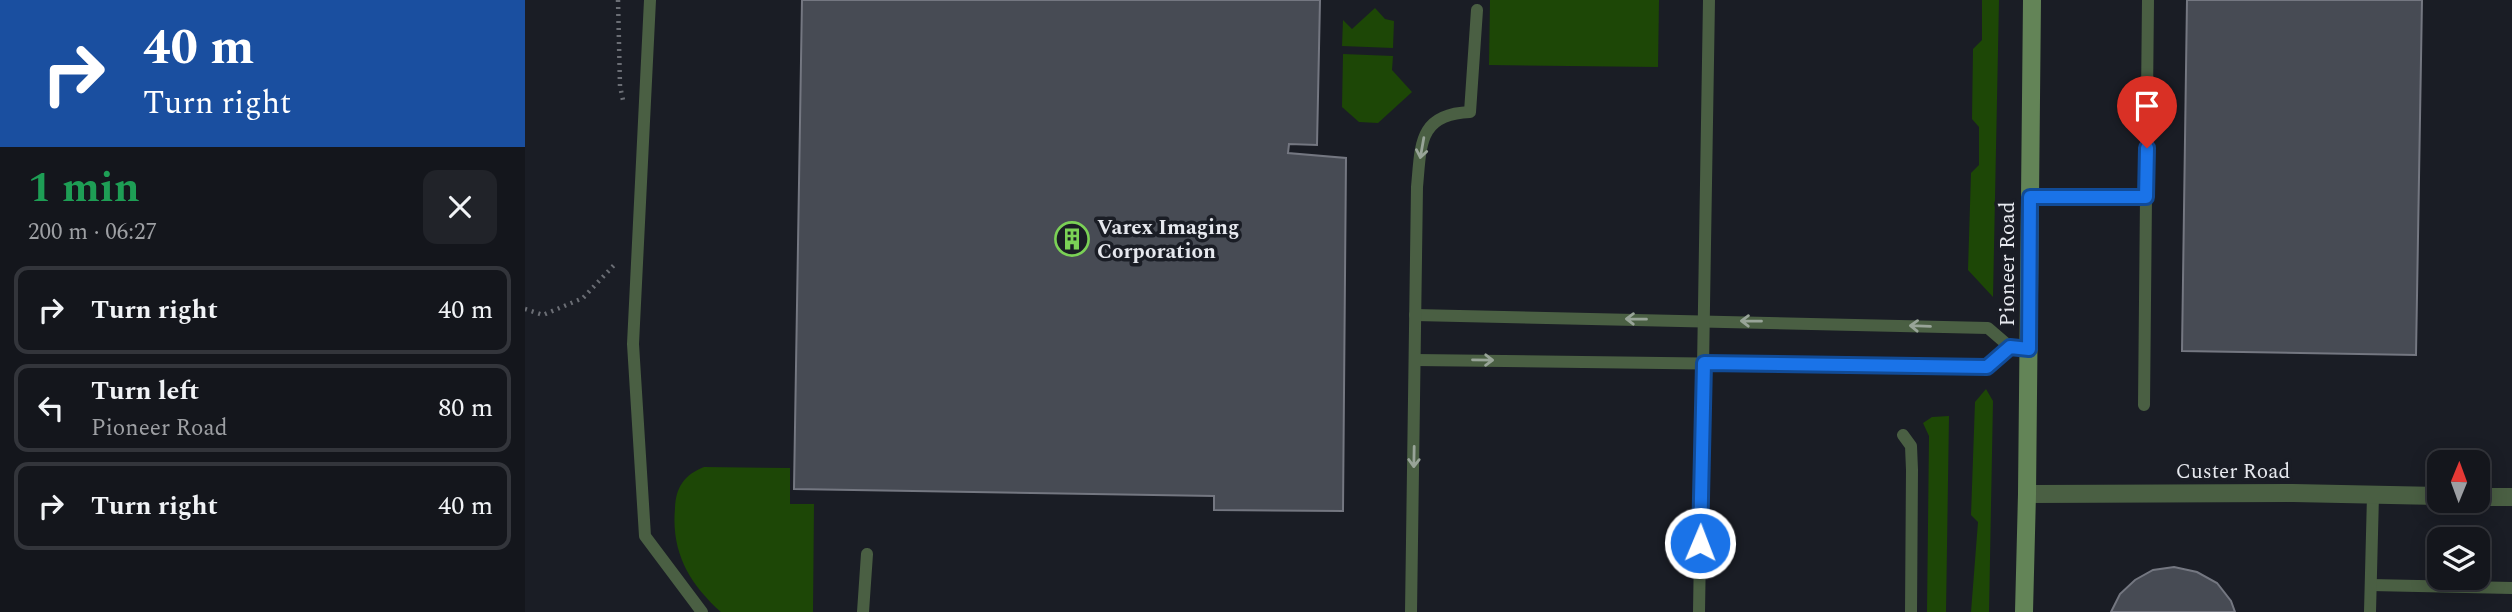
<!DOCTYPE html>
<html lang="en">
<head>
<meta charset="utf-8">
<style>
	body { margin:0; font-family:Spectral,serif; background:#212329; color:#f1f3f6; height:100vh; display:flex; flex-direction:column; font-size:26px; white-space:nowrap }
	* { box-sizing:border-box; margin:0 }
	p { font-size:23px; color:#9d9fa3 }
	.icon { flex:none; width:38px; height:38px; fill:none; stroke:currentColor; stroke-width:2; stroke-linecap:round; stroke-linejoin:round }
	.map { position:relative; flex:1; overflow:hidden }
	.side { display:flex; flex-direction:column; background:#14161c; width:525px }
	.side>* { flex:none }
	.top-card { background:#1a4fa0; color:#fff; overflow:hidden }
	.needle { width:46px; rotate:1deg }
	.tools { position:absolute; left:1902px; top:450px; display:grid; gap:14px }
	.tools a { display:grid; place-items:center; width:63px; height:63px; border-radius:14px; background:#14161c; box-shadow:0 4px 18px #0003,0 0 0 2px #33353b; font-size:35px }
	.pin { position:absolute; display:grid; place-items:center; width:60px; height:60px; color:#fff; margin:-72px -30px; border-radius:50% 50% 50% 0; rotate:-45deg; box-shadow:0 0 7px #0007 }
	.pin .icon { rotate:45deg }
	.me { position:absolute; width:77px; margin:-38px; rotate:1deg; stroke-linejoin:round; filter:drop-shadow(0 0 5px #0008) }
	.turn { display:flex; align-items:center; gap:24px; height:147px; padding:0 28px; font-size:32px }
	.turn .icon { width:91px; height:91px; stroke-width:2.5 }
	.turn b { display:block; font-size:49px; line-height:60px }
	.round { display:grid; place-items:center; flex:none; width:74px; height:74px; border-radius:14px; background:#212329 }
	.summary { display:flex; align-items:center; justify-content:space-between; height:119px; padding:0 28px }
	h1 { font-size:42px; font-weight:700; line-height:52px; color:#1e9e55 }
	ul { padding:0; list-style:none }
	li { display:flex; align-items:center; gap:21px; height:88px; margin:0 14px 10px; padding:0 14px; border:4px solid #33353b; border-radius:14px }
	li div { flex:1 }
	li b { display:block; font-size:26px }
	li em { font-style:normal }
	main { display:flex; flex:1; min-height:0 }
	.map>svg:first-child { display:block }
	.green { fill:#1d4706 }
	.building { fill:#474b54; stroke:#747781; stroke-width:2 }
	.lines { fill:none; stroke-linecap:round; stroke-linejoin:round }
	.path { stroke:#6b6e75; stroke-width:4.5; stroke-dasharray:2 5; stroke-linecap:butt }
	.service { stroke:#4a5f43; stroke-width:12 }
	.minor { stroke:#4a5f43; stroke-width:18 }
	.secondary { stroke:#638457; stroke-width:18 }
	.oneway { stroke:#98a498 }
	.route-casing { stroke:#114b97; stroke-width:18 }
	.route { stroke:#1a73e8; stroke-width:12 }
	.labels { text-anchor:middle; stroke-width:7; stroke-linejoin:round; paint-order:stroke }
	.poi-label { font-size:21px; font-weight:bold; fill:#e6e8ee; stroke:#1a1d25; text-anchor:start }
	.street-label { font-size:21px; fill:#e6e8ee; stroke:#1a1d25 }
</style>
</head>
<body>
<main>
<section class="side">
<div class="top-card">
<div class="turn"><svg class="icon" aria-label="right" viewBox="0 0 24 24"><path d="M7 20v-9h11M14 6l5 5-5 5"/></svg><div><b>40 m</b>Turn right</div></div>
</div>
<div class="summary"><div><h1>1 min</h1><p>200 m · 06:27</p></div><a class="round"><svg class="icon" aria-label="close" viewBox="0 0 24 24"><path d="M6 6l12 12M18 6L6 18"/></svg></a></div>
<ul>
<li><svg class="icon" aria-label="right" viewBox="0 0 24 24"><path d="M7 20v-9h11M14 6l5 5-5 5"/></svg><div><b>Turn right</b></div><em>40 m</em></li>
<li><svg class="icon" aria-label="left" viewBox="0 0 24 24"><path d="M17 20v-9H6M10 6l-5 5 5 5"/></svg><div><b>Turn left</b><p>Pioneer Road</p></div><em>80 m</em></li>
<li><svg class="icon" aria-label="right" viewBox="0 0 24 24"><path d="M7 20v-9h11M14 6l5 5-5 5"/></svg><div><b>Turn right</b></div><em>40 m</em></li>
</ul>
</section>
<div class="map">
<svg width="1987" height="612" viewBox="0 0 1987 612">
	<rect width="100%" height="100%" fill="#1a1d25"/>
	<g class="green">
		<path d="M965 0H1134L1133 67 964 65Z"/>
		<path d="M1457 0H1474L1468 297 1443 270 1446 173 1454 165V127L1447 119 1448 49 1457 40Z"/>
		<path d="M850 8 860 19 869 21 868 48 817 46 818 20 827 29Z"/>
		<path d="M818 54 868 56 867 70 887 92 853 123 834 122 817 107Z"/>
		<path d="M1461 389 1468 401 1464 612H1446L1453 522 1446 515 1450 402Z"/>
		<path d="M1424 416 1421 612H1402L1404 436 1398 423 1407 417Z"/>
		<path d="M179 467 265 468V504H289L288 612H196C164 583 146 552 150 508 151 487 159 475 179 467Z"/>
	</g>
	<g class="building">
		<path d="M277 0H795L792 145 764 144 763 153 821 158 818 511 689 510V496L269 489Z"/>
		<path d="M1662 0H1897L1891 355 1657 351Z"/>
		<path d="M1649 567 1672 572 1692 583 1706 601 1710 612H1586L1595 594 1610 580 1628 570Z"/>
	</g>
	<g class="lines">
		<g class="path">
			<path d="M93 0 95 86 98 100"/>
			<path d="M0 309 18 315 58 298 92 262"/>
		</g>
		<g class="service">
			<path d="M125 0 108 344 120 536 177 612"/>
			<path d="M1505 197H1621L1619 405"/>
			<path d="M1621 197 1623 0"/>
			<path d="M890 315 1463 328 1485 347 1504 349"/>
			<path d="M890 360 1462 367 1485 347"/>
			<path d="M1378 435 1386 446 1387 470 1386 612"/>
			<path d="M1846 585 1987 588"/>
			<path d="M338 612 342 554"/>
			<path d="M886 612 892 187C896 145 893 114 945 112L952 10"/>
			<path d="M1174 612 1184 0"/>
			<path d="M1845 612 1848 495"/>
		</g>
		<g class="minor">
			<path d="M1502 494 1768 493 1914 496"/>
			<path d="M1953 497H1987"/>
		</g>
		<path class="secondary" d="M1499 612 1502 494 1507 0"/>
	</g>
	<defs><path id="oneway-shaft" d="M-6 0H5M1.5-3L5.5 0L1.5 3" fill="none" stroke-width="1.6" stroke-linecap="round" stroke-linejoin="round" transform="scale(1.75)"/></defs>
	<g class="oneway">
		<use href="#oneway-shaft" transform="translate(897 148) rotate(100)"/>
		<use href="#oneway-shaft" transform="translate(1111 319) rotate(-179)"/>
		<use href="#oneway-shaft" transform="translate(1226 321) rotate(-179)"/>
		<use href="#oneway-shaft" transform="translate(1395 326) rotate(-178)"/>
		<use href="#oneway-shaft" transform="translate(958 360) rotate(1)"/>
		<use href="#oneway-shaft" transform="translate(889 457) rotate(91)"/>
	</g>
	<g class="lines">
		<g class="route-casing">
			<path id="route" d="M1175 543 1179 363 1462 367 1485 347 1504 349 1505 197H1621L1622 148"/>
		</g>
		<use href="#route" class="route"/>
	</g>
	<defs>
		<g id="building-ring" transform="scale(1.75)"><circle r="9.5" fill="#1a1d25" stroke="#7bd156" stroke-width="1.5"/><path d="M-4-6H4V6H1V3H-1V6H-4ZM-2.5-4.3h1.7v1.8h-1.7ZM.8-4.3h1.7v1.8H.8ZM-2.5-1h1.7V.8h-1.7ZM.8-1h1.7V.8H.8Z" fill="#7bd156"/></g>
	</defs>
	<g fill-rule="evenodd">
		<use href="#building-ring" x="547" y="239"/>
	</g>
	<g class="labels">
		<g class="poi-label">
			<text x="572" y="234">Varex Imaging<tspan x="572" dy="24">Corporation</tspan></text>
		</g>
		<g class="street-label">
			<text transform="translate(1482 264) rotate(-90)" y="7">Pioneer Road</text>
			<text x="1708" y="478">Custer Road</text>
		</g>
	</g>
</svg>
<div class="tools">
<a><svg class="needle" viewBox="-14 -14 28 28"><path d="M0-13l5 13h-10z" fill="#e53935"/><path d="M0 13l5-13h-10z" fill="#9d9fa3"/></svg></a>
<a><svg class="icon" aria-label="layers" viewBox="0 0 24 24"><path d="M12 4l9 5-9 5-9-5zM3 14l9 5 9-5"/></svg></a>
</div>
<div class="pin" style="left:1622px;top:148px;background:#d93025"><svg class="icon" aria-label="arrive" viewBox="0 0 24 24"><path d="M6 21V4h12l-3 4 3 4H6"/></svg></div>
<svg class="me" style="left:1175px;top:543px" viewBox="-20 -20 40 40"><circle r="17" fill="#1a73e8" stroke="#fff" stroke-width="3"/><path d="M0-11L8 9 0 5-8 9z" fill="#fff"/></svg>
</div>
</main>
</body>
</html>
